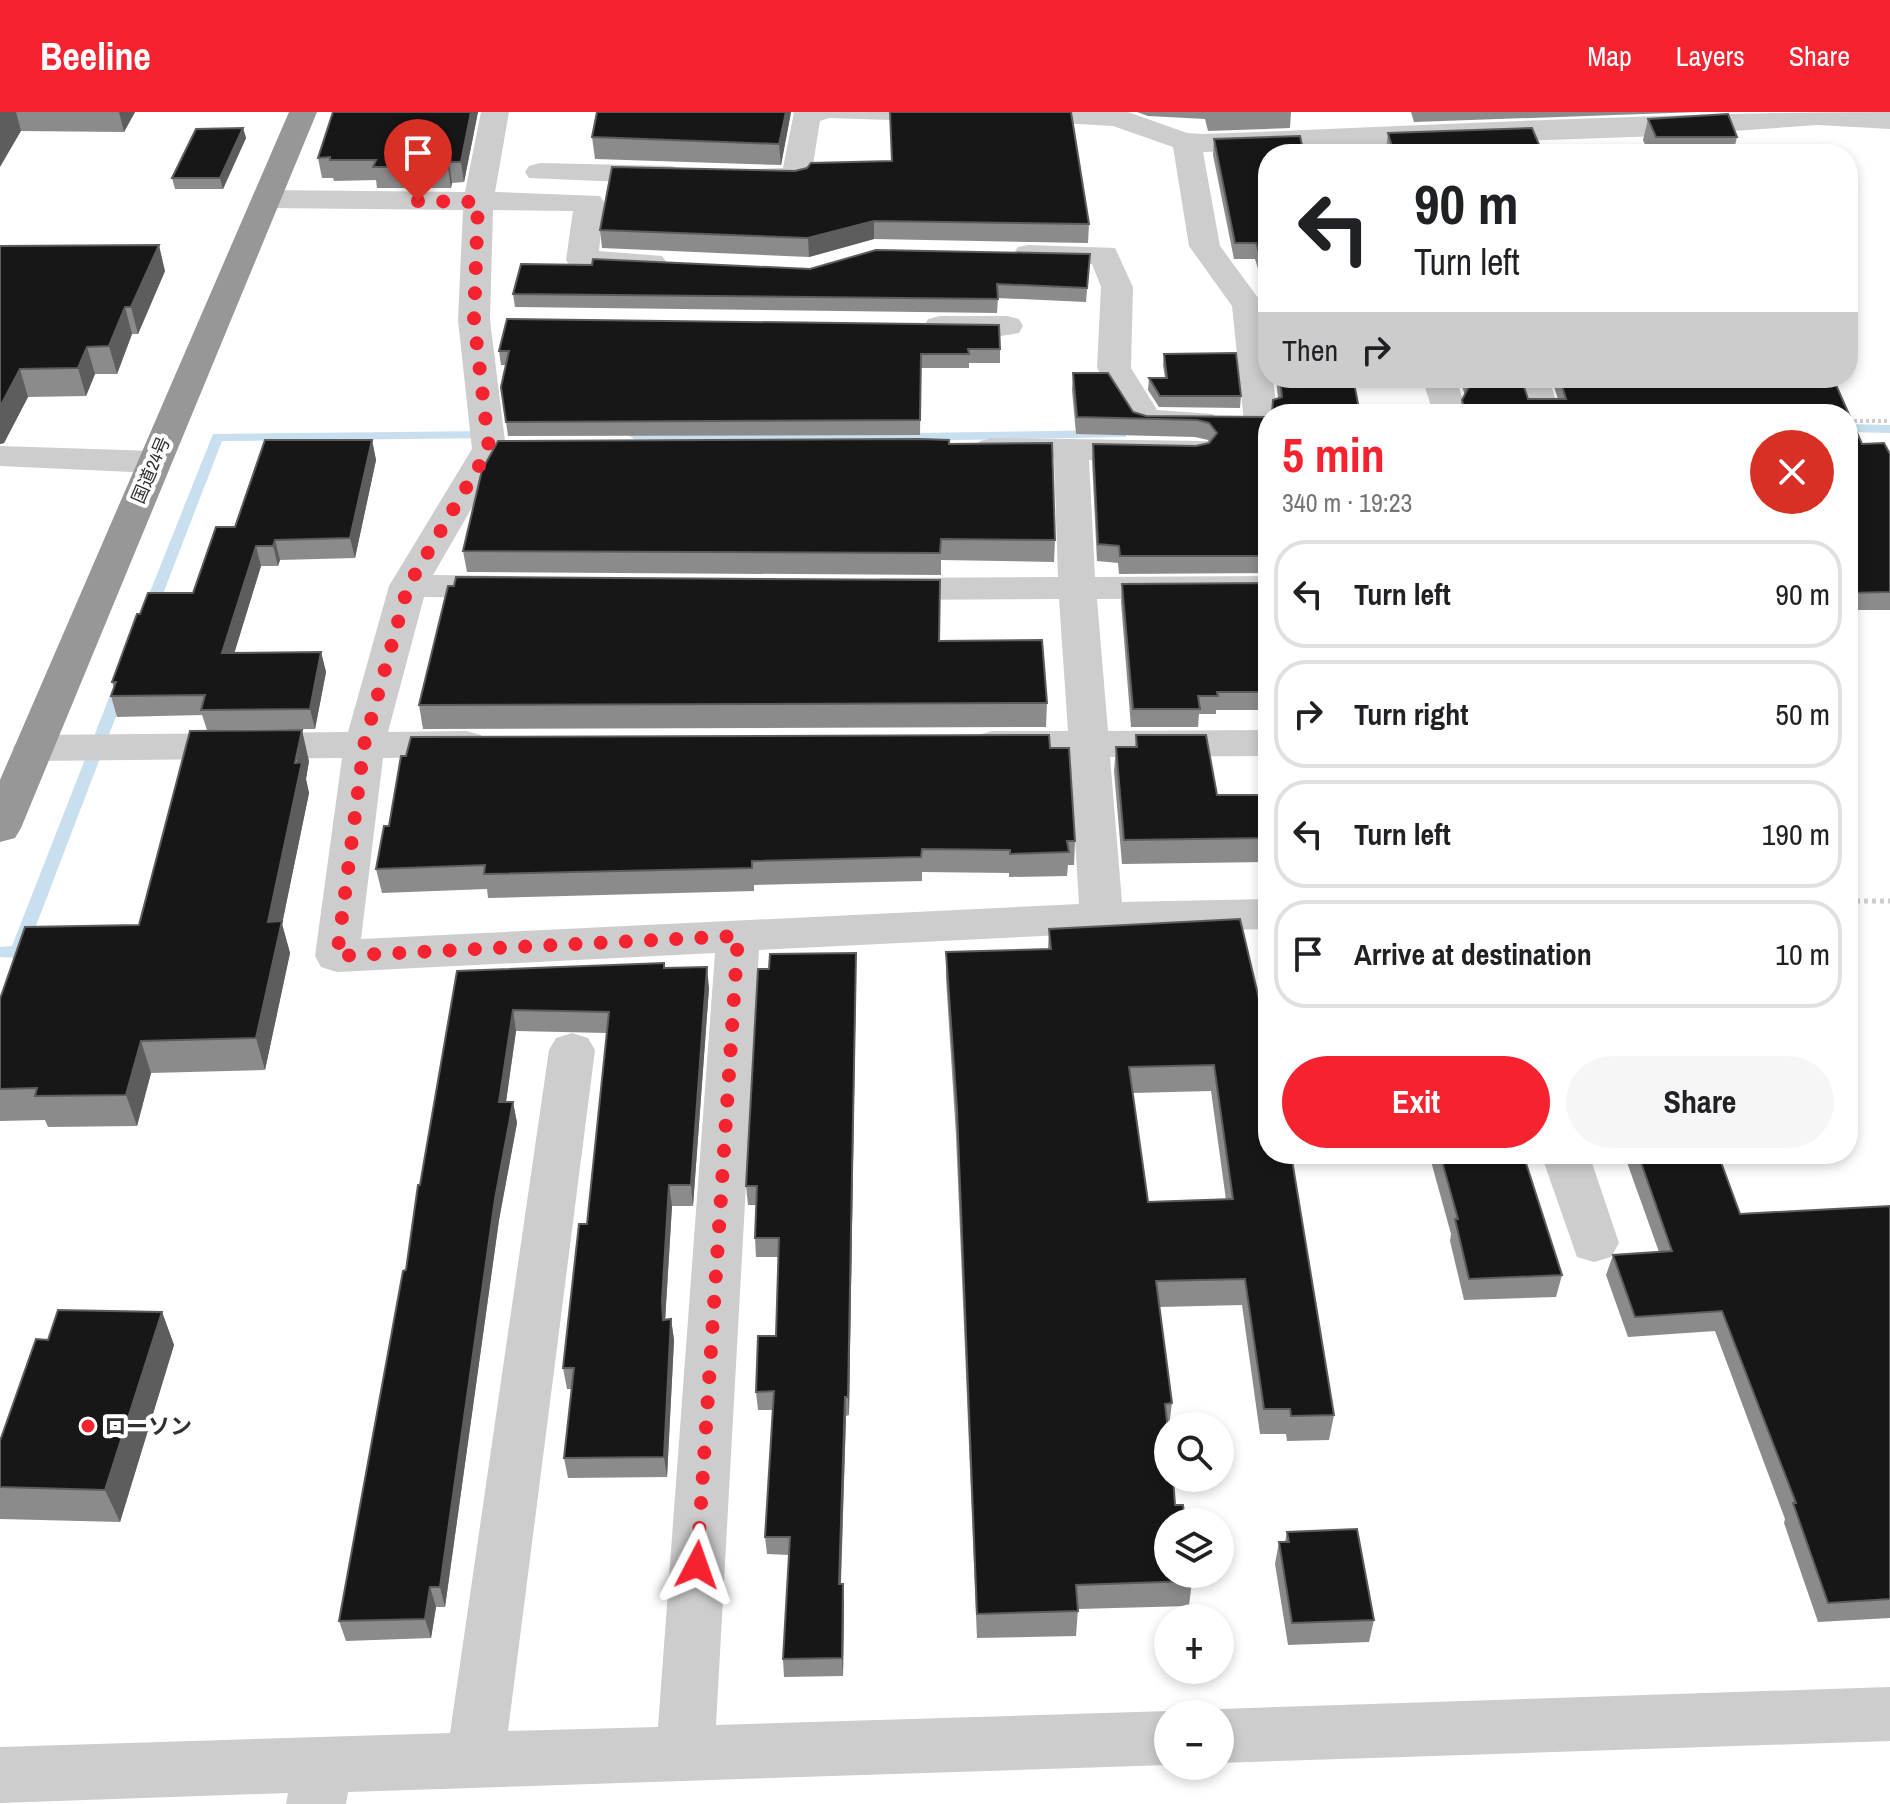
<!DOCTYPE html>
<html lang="en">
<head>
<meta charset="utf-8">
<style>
	body { margin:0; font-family:"Archivo Narrow","Noto Sans JP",sans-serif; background:#f6f6f6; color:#202124; height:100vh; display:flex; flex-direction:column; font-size:30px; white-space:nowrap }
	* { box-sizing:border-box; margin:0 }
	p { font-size:26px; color:#757577 }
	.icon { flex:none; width:44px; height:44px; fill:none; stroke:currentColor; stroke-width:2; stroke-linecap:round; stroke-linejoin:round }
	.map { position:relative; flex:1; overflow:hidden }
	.details { position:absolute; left:1258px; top:292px; width:600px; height:760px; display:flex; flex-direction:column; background:#fff; border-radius:32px; box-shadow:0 4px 12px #0003 }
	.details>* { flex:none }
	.banner { position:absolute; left:1258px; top:32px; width:600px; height:244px; border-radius:32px; box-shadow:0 4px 12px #0003; background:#fff; color:#202124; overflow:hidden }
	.buttons { position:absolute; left:1154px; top:1300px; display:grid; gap:16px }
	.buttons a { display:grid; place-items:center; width:80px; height:80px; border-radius:50%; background:#fff; box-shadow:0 4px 12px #0003; font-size:40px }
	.pin { position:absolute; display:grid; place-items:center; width:68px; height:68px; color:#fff; margin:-82px -34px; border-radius:50% 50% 50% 0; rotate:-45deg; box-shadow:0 0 8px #0007 }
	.pin .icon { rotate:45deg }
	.me { position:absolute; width:88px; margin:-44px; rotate:4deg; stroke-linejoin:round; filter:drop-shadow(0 0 6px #0008) }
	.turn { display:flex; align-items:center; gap:28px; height:168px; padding:0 24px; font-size:36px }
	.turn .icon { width:104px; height:104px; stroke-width:2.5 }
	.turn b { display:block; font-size:56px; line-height:68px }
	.then { display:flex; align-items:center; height:76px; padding:0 24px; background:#0003; gap:16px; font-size:30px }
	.round { display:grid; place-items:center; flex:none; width:84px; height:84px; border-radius:42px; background:#f6f6f6 }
	.head { display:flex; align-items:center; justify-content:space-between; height:136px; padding:0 24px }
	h1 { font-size:48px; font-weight:800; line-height:60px; color:#f5232f }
	.action { display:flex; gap:16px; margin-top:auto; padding:16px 24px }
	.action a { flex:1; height:92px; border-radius:48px; background:#f5232f; color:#fff; font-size:32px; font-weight:800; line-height:92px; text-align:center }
	.action a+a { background:#f6f6f6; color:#202124 }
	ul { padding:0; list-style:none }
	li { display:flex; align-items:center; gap:24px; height:108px; margin:0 16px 12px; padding:0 8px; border:4px solid #e0e0e0; border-radius:32px }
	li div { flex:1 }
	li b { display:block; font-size:30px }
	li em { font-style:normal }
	header { display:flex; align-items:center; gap:48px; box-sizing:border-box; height:112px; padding:0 40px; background:#f5232f; color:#fff }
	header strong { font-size:38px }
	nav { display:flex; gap:44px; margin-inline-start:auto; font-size:28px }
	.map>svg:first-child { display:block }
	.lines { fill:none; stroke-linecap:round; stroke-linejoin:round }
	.stream { fill:#c7dfef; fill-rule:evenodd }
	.path-far1 { stroke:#cdcdcd; stroke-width:4; stroke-dasharray:3 3; stroke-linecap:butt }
	.path { stroke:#cdcdcd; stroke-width:5; stroke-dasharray:4 4; stroke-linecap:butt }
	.minor { fill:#cdcdcd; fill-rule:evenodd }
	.highway { fill:#979797; fill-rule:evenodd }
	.wall { fill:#8b8b8b; fill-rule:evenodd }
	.shaded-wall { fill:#5d5d5d }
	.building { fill:#171717; stroke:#5d5d5d; stroke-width:2; fill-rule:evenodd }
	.route { stroke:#f5232f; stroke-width:14; stroke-dasharray:0 25.2 }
	.poi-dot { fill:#f5232f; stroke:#fff; stroke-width:3 }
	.labels { text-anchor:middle; stroke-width:8; stroke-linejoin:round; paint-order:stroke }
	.far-street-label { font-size:18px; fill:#303030; stroke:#fff }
	.poi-label { font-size:22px; font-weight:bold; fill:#303030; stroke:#fff; text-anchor:start }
</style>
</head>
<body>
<header>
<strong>Beeline</strong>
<nav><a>Map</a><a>Layers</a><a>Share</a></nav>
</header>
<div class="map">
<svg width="1890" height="1692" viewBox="0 0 1890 1692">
	<rect width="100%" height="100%" fill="#fff"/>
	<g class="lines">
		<g class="stream">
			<path d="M1848 312 1890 313V321L1848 320Z"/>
			<path d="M1122 318 1126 319V325L844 330 634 327 628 323 634 319 844 322Z"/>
			<path d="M490 319 494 320V326L222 329 156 500 149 504 142 500 213 322Z"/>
			<path d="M121 569 128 573 26 840 18 846 0 845V835L12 834 114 573Z"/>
		</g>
		<path class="path-far1" d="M1848 309H1890"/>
		<path class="path" d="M1848 789H1890"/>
		<g class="minor">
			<path d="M481 0H509L495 80 600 84 604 90 599 139 662 144 667 151 662 158 651 160 571 155 566 148 573 99 493 98 490 208 506 337 433 463 513 464 526 467 532 475 526 483 513 486 424 485 388 620 467 619 481 623 487 632 481 641 467 645 383 646 361 827 1079 792 1070 645H992L978 641 972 632 978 623 992 619H1068L1059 487 882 488 869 485 863 477 869 469 882 466 1058 465 1054 347 980 343 975 336 980 329 992 326 1268 330V350L1089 348 1095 465 1268 464V486L1097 487 1108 619 1268 618V644L1110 645 1122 790 1268 787V817L1102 821 759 838 716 1613 1168 1599 1176 1602H1168V1653L348 1680 346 1692H286L288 1681 0 1691V1635L450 1621 549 938 556 926 572 921 588 926 595 938 508 1619 658 1615 715 841 337 860 321 855 315 844 342 646 33 649 19 645 13 636 19 627 33 623 348 620 389 474 472 337 458 208 463 98 267 96 256 93 252 87 256 81 267 78 465 80Z"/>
			<path d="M794 0H934L930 6 920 9 829 6 820 9 811 65 807 71 796 74 733 70 729 64 733 58 783 56Z"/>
			<path d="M1011 0H1128L1187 21 1202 22C1431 14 1661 0 1890 0V17L1818 13 1661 24 1203 40 1220 134 1264 194 1268 266H1273L1277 302H1268V320L1249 317 1244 310 1232 194 1189 134 1173 35 1113 14 1025 9 1015 6Z"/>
			<path d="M540 51 671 54 682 57 686 63 682 69 671 72 529 66 525 60 529 54Z"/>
			<path d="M1029 133 1115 136 1133 175 1131 256 1157 298 1213 302 1218 309 1213 316 1201 319 1134 315 1097 256 1101 175 1092 152 1018 149 1013 142 1018 135Z"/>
			<path d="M940 204H1007L1019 207 1023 214 1019 221C992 227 955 227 928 221L924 214 928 207Z"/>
			<path d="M1422 266H1456L1464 291 1459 302H1425L1430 291Z"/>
			<path d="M1515 266H1549L1560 302H1526Z"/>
			<path d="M0 334 154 339 166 343 172 350 166 357 154 361 0 354Z"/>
			<path d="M1541 1042H1589L1619 1131 1611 1145 1594 1150 1577 1145Z"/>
			<path d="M1890 1575V1629L1220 1651V1602H1207L1220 1597Z"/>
		</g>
		<path class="highway" d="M289 0H317L21 716 15 726 0 730V668Z"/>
	</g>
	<g class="wall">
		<path d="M0 0H135L124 20 21 19Z"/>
		<path d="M478 0 464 70 452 71 451 76H377L376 68 334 69 333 66H322L318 46Z"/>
		<path d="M791 0 781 53 595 47 592 25Z"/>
		<path d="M1137 0H1291L1290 16 1208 19 1205 7 1148 4Z"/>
		<path d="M1411 0H1698L1414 10Z"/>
		<path d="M1648 7 1737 25 1733 42H1649L1643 28Z"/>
		<path d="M243 16 246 26 223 77H175L172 66Z"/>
		<path d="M1388 21 1543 42H1387L1386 37Z"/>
		<path d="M1214 27 1268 42V181L1266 169H1262L1255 147H1234L1213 43Z"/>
		<path d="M807 56 1089 112 1088 131 874 127 809 145 602 136 600 118Z"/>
		<path d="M0 134 165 159 138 222H132L117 262H95L86 284 28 285 4 331 0 332Z"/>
		<path d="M1089 155 1086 190 998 186 997 201 515 195 513 182 810 157Z"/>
		<path d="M1000 237V251H969V256H921L920 323 508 324 501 275 506 253H501L499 239Z"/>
		<path d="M1164 242 1241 284 1240 296 1159 295 1148 278 1149 266H1165L1163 253Z"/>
		<path d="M1073 261 1133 300 1146 304 1268 305V461L1119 462 1118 451 1097 449 1092 349 1093 332 1196 334 1209 331 1208 328 1195 325 1076 322 1072 278Z"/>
		<path d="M1276 266H1353L1360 302H1271L1273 288 1278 286Z"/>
		<path d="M1459 266H1521L1528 287H1558L1551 266H1833L1862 332 1890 342V498H1848V302H1459L1462 288 1465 283Z"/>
		<path d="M372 328 376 348 355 446 280 448 278 454H261L234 541 321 540 326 560 315 617 207 618 202 603 117 605 111 584 114 576 112 570 140 502 193 481 235 415Z"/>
		<path d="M949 332 1055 428 1054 450 941 448V463L467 460 463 439Z"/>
		<path d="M1268 471V598H1216V602H1199L1198 615H1131L1121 490 1122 472Z"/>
		<path d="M939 529 1047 591 1046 615 423 617 419 593Z"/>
		<path d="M1136 623 1217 683H1268V750L1122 752 1114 659 1116 635H1135Z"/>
		<path d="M1050 636 1075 729 1074 753H1068L1067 764 1009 765V761L922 760V769L754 773V779L488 786 487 777 382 781 376 757Z"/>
		<path d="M309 649 306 667 309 681 282 812 290 841 265 958 151 961 137 1014 48 1015 45 1008 0 1009V887L139 813Z"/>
		<path d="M1240 807 1334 1303 1329 1328 1287 1329 1286 1322H1260L1242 1193 1159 1195 1172 1291 1169 1314H1168L1175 1393 1192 1469 1189 1494 1078 1497 1076 1524 977 1526 956 1023 946 866V840L1048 837 1049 817ZM1211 979 1226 1088 1148 1090 1132 981Z"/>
		<path d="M665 856 709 876 693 1094H672L665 1208 671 1207 674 1228 667 1365 568 1366 564 1346 572 1277H567L563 1256 587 1112 607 921 516 919 506 990H513L517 1011 499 1108 445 1495H436L431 1526 346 1529 339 1509 406 1158 457 859Z"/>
		<path d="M856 860 849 1303 846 1304 841 1472 844 1490 843 1564 784 1565 783 1547 789 1443 767 1442 765 1425 773 1298H758L756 1280 776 1224 779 1145H756L755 1126 756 1093H748L746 1074Z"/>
		<path d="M1429 1042H1523L1562 1163 1556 1185 1464 1188 1450 1129 1451 1122Z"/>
		<path d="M1624 1042H1718L1740 1102 1890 1094V1506L1818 1510 1784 1411 1785 1407 1715 1219 1628 1225 1606 1163 1613 1143 1659 1140Z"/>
		<path d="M162 1200 174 1233 120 1410 0 1407V1329L48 1228Z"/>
		<path d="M1287 1420 1374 1508 1369 1530 1288 1533 1275 1452 1279 1430H1285Z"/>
	</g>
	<g class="shaded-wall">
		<path d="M0 0H16L21 19 0 55Z"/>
		<path d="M119 0H135L124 20Z"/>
		<path d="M471 0H478L464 70 461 50Z"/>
		<path d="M786 0H791L781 53 779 32Z"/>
		<path d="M243 16 246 26 223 77 220 66Z"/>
		<path d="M449 50 452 71 451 76 448 55Z"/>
		<path d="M874 109V127L809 145 808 126Z"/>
		<path d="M159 133 165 159 138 222 131 195Z"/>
		<path d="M125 195 132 222 117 262 109 234Z"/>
		<path d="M87 235 95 262 86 284 78 256Z"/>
		<path d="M20 257 28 285 4 331 0 332V295Z"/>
		<path d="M372 328 376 348 355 446 350 426Z"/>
		<path d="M275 428 280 448 278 454 273 434Z"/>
		<path d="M256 434 261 454 228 562 222 541Z"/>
		<path d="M321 540 326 560 315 617 310 597Z"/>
		<path d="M302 618 309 649 306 667 309 681 282 812 290 841 265 958 256 926 268 810Z"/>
		<path d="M856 841V860L849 1303 848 1285Z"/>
		<path d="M707 855 709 876 693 1094 691 1073Z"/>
		<path d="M513 898 516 919 503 1011 499 990Z"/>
		<path d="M141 929 151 961 137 1014 126 983Z"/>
		<path d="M513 990 517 1011 499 1108 445 1495 440 1475 495 1087Z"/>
		<path d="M669 1073 672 1094 665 1210 663 1208 662 1189Z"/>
		<path d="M162 1200 174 1233 120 1410 105 1378Z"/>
		<path d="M671 1207 674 1228 667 1365 664 1345Z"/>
		<path d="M845 1285 846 1304 840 1490 839 1472Z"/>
		<path d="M843 1472 844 1490 843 1564 842 1546Z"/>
		<path d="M430 1475 436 1495 431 1526 425 1507Z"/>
	</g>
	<g class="building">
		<path d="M333 0H471L461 50H449L448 55H373L376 48H330V45L318 46Z"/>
		<path d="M597 0H786L779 32 592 25Z"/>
		<path d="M890 0H1071L1089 112 874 109 808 126 600 118 612 55 795 59 807 56 811 51 892 49Z"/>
		<path d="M1728 2 1737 25H1656L1648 7Z"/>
		<path d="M243 16 220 66H172L196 17Z"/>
		<path d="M1532 16 1543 42H1394L1388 21Z"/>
		<path d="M1300 24 1304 42H1268V156L1267 153H1263L1256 131H1235L1214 27Z"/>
		<path d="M159 133 131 195H125L109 234 87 235 78 256 20 257 0 295V134Z"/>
		<path d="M876 138 1090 142 1087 176 997 172 998 187 513 182 521 152 592 153 593 147 810 157Z"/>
		<path d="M507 207 999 213 1000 237H968L969 242H921L920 308 506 310 501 275 509 239H499Z"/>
		<path d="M1236 241 1241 284H1160L1149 266H1167L1164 242Z"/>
		<path d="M1073 261H1108L1133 300 1146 304 1268 305V444H1120L1119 434 1098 432 1093 332 1196 334 1209 331 1217 321 1209 311 1197 308 1077 305Z"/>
		<path d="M1280 266H1353L1360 302H1272L1273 288 1282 285Z"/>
		<path d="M1468 266H1521L1528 287H1566L1560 266H1833L1862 332 1884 331 1890 342V480L1848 481V302H1466L1462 288 1470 273Z"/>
		<path d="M920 327 949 328V332L1052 331 1055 428 941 427 940 441 463 439 482 358 498 329Z"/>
		<path d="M265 328H372L350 426 275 428 273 434H256L222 541 321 540 310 597 201 598 205 583 111 584 116 570H112L137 502H140L148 481H193L216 415H235Z"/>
		<path d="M456 465 940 468 939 529 1042 528 1047 591 419 593 448 474H454Z"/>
		<path d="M1268 471V580H1217L1218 584H1198L1200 597H1133L1122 472Z"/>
		<path d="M302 618 295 651 302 650 268 810 282 809 256 926 141 929 126 983 35 984 37 976 0 977V887L25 815 139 813 190 619Z"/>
		<path d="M1049 623 1050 636H1069L1075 729H1067L1069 740 1010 742V738L922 737 921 745 752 749V756L484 762 485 753 376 757 384 714H389L401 644H406L411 625Z"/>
		<path d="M1136 623H1206L1217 683H1268V726L1124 728 1116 635H1137Z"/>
		<path d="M1240 807 1259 887H1266L1268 902V1042H1291L1334 1303 1291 1304 1290 1297H1264L1245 1167 1156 1169 1172 1291 1165 1292 1168 1318V1366H1173L1175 1393H1183L1185 1410H1168V1462H1192V1469L1076 1473 1078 1499 977 1502 957 997 946 840 1051 837 1049 817ZM1214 953 1233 1087 1148 1090 1129 955Z"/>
		<path d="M856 841 848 1285H845L839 1472H843L842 1546 783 1547 790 1425H765L774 1279 756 1280 758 1224H776L779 1126H755L757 1074H746L758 857H769L770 842Z"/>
		<path d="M664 851V856L707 855 691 1073H669L662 1189 663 1208 671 1207 664 1345 564 1346 574 1256H563L579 1112H587L609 900 513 898 499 990H513L495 1087 440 1475H430L425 1507 339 1509 403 1159 406 1158 418 1073H420L457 859Z"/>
		<path d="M1440 1042H1523L1562 1163 1469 1167 1455 1107H1458Z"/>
		<path d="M1638 1042H1718L1740 1102 1890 1094V1487L1828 1491 1793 1391H1796L1722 1199 1635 1205 1613 1143 1672 1139Z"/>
		<path d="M58 1198 162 1200 105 1378 0 1375V1329L36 1227 48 1228Z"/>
		<path d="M1357 1417 1374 1508 1292 1511 1279 1430H1289L1287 1420Z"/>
	</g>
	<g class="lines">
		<path class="route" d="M418 89 478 90 474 208 489 337 408 474 364 633 337 844 738 824 697 1453"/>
	</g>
	<circle class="poi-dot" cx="88" cy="1314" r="8"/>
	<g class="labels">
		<g class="far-street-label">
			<text transform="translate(151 358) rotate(-67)" y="6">国道24号</text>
		</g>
		<g class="poi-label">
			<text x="104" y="1322">ローソン</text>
		</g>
	</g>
</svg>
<div class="buttons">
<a><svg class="icon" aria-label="search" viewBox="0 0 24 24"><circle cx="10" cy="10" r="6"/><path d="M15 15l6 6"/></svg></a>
<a><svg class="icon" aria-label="layers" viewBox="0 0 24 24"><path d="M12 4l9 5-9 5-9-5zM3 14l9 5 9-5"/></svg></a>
<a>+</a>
<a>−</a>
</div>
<div class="pin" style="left:418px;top:89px;background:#d93025"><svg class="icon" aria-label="arrive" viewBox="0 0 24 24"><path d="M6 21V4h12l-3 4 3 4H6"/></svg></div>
<svg class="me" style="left:697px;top:1453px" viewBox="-20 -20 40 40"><path d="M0-17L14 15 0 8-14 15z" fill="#f5232f" stroke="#fff" stroke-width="4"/></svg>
<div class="banner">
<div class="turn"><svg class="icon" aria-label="left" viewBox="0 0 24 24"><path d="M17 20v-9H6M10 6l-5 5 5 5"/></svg><div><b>90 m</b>Turn left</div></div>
<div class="then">Then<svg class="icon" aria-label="right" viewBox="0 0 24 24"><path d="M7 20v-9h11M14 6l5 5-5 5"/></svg></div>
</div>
<section class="details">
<div class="head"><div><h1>5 min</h1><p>340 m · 19:23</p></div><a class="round" style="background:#d93025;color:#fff"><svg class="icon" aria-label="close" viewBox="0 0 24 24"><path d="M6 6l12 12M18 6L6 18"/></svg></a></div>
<ul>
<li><svg class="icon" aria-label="left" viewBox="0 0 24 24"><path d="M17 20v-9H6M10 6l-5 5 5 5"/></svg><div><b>Turn left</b></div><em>90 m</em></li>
<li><svg class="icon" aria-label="right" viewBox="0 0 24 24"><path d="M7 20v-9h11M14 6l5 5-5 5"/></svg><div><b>Turn right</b></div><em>50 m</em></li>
<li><svg class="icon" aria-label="left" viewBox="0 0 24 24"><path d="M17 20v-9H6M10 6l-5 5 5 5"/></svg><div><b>Turn left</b></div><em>190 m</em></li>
<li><svg class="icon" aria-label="arrive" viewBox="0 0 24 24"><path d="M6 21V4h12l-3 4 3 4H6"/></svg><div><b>Arrive at destination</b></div><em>10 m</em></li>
</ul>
<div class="action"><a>Exit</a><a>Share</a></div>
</section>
</div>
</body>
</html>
